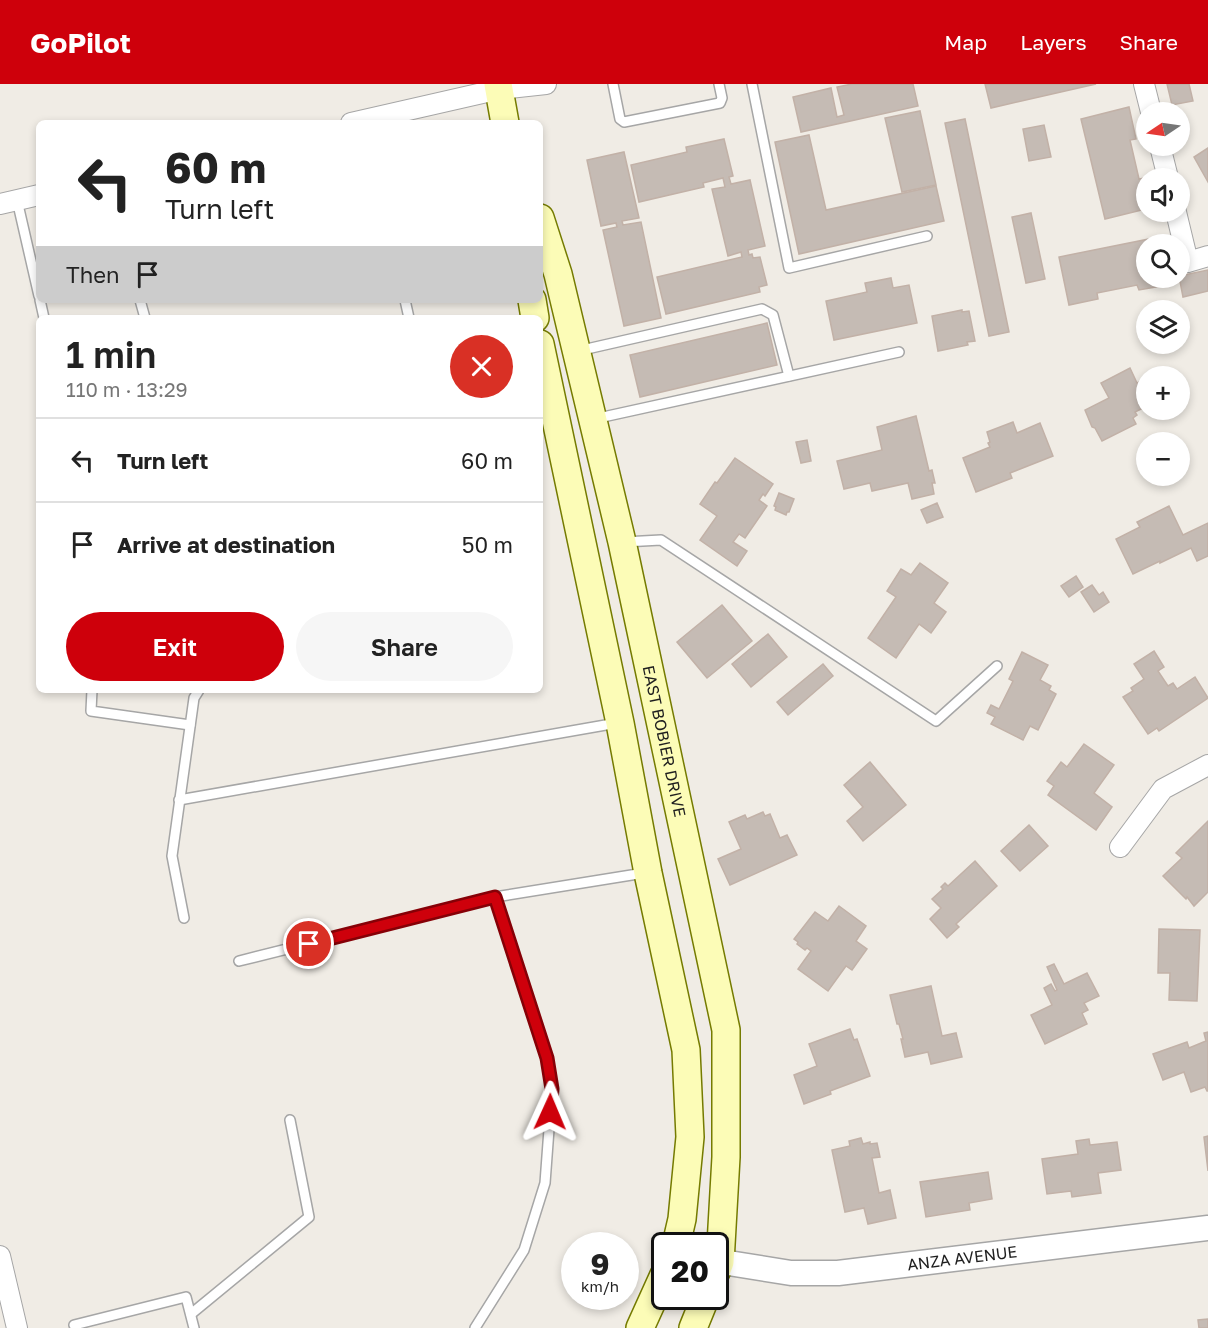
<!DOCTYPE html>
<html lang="en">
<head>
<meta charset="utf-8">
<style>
	body { margin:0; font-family:"Golos Text",sans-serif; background:#f6f6f6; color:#222; height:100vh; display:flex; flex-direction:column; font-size:22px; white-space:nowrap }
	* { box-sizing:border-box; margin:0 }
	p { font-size:20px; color:#767676 }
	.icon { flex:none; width:33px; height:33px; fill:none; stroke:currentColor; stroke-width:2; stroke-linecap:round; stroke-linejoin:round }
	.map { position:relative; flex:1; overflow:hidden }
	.details { position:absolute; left:36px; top:231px; width:507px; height:378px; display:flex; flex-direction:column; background:#fff; border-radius:9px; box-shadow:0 3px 9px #0003 }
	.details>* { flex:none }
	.top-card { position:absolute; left:36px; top:36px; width:507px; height:183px; border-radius:9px; box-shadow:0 3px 9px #0003; background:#fff; color:#222; overflow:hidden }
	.needle { width:39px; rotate:257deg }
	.fabs { position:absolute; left:1136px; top:18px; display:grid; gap:12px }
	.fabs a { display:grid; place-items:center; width:54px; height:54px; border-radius:50%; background:#fff; box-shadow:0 3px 9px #0003; font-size:30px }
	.speed { position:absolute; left:561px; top:1148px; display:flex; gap:12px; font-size:30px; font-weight:700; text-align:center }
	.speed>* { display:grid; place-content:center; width:78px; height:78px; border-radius:50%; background:#fff; box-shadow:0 3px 9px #0003; line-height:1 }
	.speed small { font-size:15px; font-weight:400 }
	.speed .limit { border:3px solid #111; border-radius:9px; background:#fff; color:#111 }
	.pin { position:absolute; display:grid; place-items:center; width:51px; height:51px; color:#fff; margin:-26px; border:3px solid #fff; border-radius:50%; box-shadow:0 2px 6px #0007 }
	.me { position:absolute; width:66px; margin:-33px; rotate:1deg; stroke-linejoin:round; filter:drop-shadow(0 0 4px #0008) }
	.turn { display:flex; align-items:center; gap:21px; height:126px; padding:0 30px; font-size:27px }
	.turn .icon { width:78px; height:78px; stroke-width:2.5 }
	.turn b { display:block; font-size:42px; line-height:51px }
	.then { display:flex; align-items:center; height:57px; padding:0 30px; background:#0003; gap:12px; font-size:22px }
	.round { display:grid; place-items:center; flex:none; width:63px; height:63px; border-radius:32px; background:#f6f6f6 }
	.summary { display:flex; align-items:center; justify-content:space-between; height:102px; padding:0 30px }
	h1 { font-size:36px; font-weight:600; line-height:45px }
	.button { display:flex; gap:12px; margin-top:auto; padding:12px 30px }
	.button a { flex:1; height:69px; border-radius:36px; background:#ce000b; color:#fff; font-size:24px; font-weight:600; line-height:69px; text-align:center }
	.button a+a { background:#f6f6f6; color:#222 }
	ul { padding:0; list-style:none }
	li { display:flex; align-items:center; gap:18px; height:84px; padding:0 30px; border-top:2px solid #e0e0e0 }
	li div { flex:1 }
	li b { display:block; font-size:22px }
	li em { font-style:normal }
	header { display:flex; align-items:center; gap:36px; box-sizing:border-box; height:84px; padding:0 30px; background:#ce000b; color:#fff }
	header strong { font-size:28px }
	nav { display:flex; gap:33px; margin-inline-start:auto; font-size:21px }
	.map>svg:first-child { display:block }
	.building { fill:#c5bbb4; stroke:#c2b1a7; stroke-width:1.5 }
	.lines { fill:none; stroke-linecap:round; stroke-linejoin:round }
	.service-casing { stroke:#a6a6a6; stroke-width:12 }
	.minor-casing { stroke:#a6a6a6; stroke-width:22 }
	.tertiary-casing { stroke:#a6a6a6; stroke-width:27 }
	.secondary-casing { stroke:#757b01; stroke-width:30 }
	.service { stroke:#fff; stroke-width:9 }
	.minor { stroke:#fff; stroke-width:20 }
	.tertiary { stroke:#fff; stroke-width:24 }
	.secondary { stroke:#fcfcb7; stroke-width:27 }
	.route-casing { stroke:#860007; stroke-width:15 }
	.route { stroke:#ce000b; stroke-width:10 }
	.labels { text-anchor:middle; stroke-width:5; stroke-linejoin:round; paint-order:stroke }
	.street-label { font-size:16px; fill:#1f1f1f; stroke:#fff }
</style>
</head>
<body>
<header>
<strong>GoPilot</strong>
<nav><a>Map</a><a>Layers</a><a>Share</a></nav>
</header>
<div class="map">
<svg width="1208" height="1244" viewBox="0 0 1208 1244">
	<rect width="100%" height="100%" fill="#f0ece5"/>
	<g class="building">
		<path d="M852 0H913L918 22 801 48 793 13 831 4 837 33 844 31 837 3Z"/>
		<path d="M985 0H1096L991 24Z"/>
		<path d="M1167 0H1189L1193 17 1172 21Z"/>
		<path d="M1129 23 1136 55 1130 56 1139 95 1144 94 1146 100V125L1105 135 1081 35Z"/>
		<path d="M920 27 936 101 902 108 885 34Z"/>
		<path d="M965 35 1009 248 989 252 945 39Z"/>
		<path d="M1044 41 1051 73 1029 77 1023 45Z"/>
		<path d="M809 51 826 126 936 102 944 137 799 170 775 58Z"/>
		<path d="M724 55 733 92 729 93 731 100 750 96 765 162 748 166 749 171 752 170 753 174 760 173 767 201 759 203 760 208 666 230 657 193 742 173 741 168 728 172 712 105 725 103 723 94 703 99 704 103 639 118 631 81 687 68 686 63Z"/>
		<path d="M1208 64V98L1194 73Z"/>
		<path d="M624 68 639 134 622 137 623 141 641 138 661 234 624 242 603 146 617 143 616 139 601 142 587 76Z"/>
		<path d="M1031 129 1045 195 1026 199 1012 133Z"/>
		<path d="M1159 153 1160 160H1146V194H1167L1168 201 1139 206 1137 201 1097 209 1098 215 1069 221 1059 173Z"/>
		<path d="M1208 186V207L1183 213 1179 192Z"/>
		<path d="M891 194 893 204 909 201 917 239 834 256 826 217 867 208 865 199Z"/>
		<path d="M962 226V228L969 227 975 257 967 258 968 261 938 267 932 232Z"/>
		<path d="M767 239 777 281 640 313 630 271Z"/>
		<path d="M1130 284 1137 299 1146 295V324L1145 323 1135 328 1137 331 1133 334 1136 340 1102 357 1095 344 1092 343 1085 326 1109 314 1101 299Z"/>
		<path d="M916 332 929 387 932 386 935 399H932L934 410 912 415 908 399 872 407 870 399 844 405 837 377 882 366 877 343Z"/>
		<path d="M1013 338 1017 349 1040 339 1053 372 1010 389 1012 394 976 408 963 374 990 363 988 359 990 358 987 348Z"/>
		<path d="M807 356 811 377 801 379 796 358Z"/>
		<path d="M735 374 773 400 765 412 763 410 759 416 767 422 745 454 739 450 733 458 747 467 737 482 700 456 717 432 700 420 715 398 717 399Z"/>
		<path d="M779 409 794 415 789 428H787L786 431 775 426 776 423 774 422Z"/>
		<path d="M937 419 943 433 927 439 921 426Z"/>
		<path d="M1169 422 1183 451 1208 439V472L1197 477 1191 464 1160 479V477L1133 490 1116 455 1140 443 1137 438Z"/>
		<path d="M920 479 948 499 934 519 946 528 931 549 919 540 896 574 868 554 896 513 887 507 901 485 911 491Z"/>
		<path d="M1076 492 1083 503 1069 513 1061 502Z"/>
		<path d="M1092 501 1099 511 1103 508 1109 518 1094 528 1081 508Z"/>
		<path d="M722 521 752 557 707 594 677 558Z"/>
		<path d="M768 550 787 573 751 603 732 580Z"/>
		<path d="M1154 567 1164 583 1158 587 1168 602 1173 599 1177 605 1195 593 1208 614 1159 647 1157 644 1148 650 1123 613 1133 607 1131 604 1144 595 1134 580Z"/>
		<path d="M1022 568 1048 581 1040 596 1051 602 1049 606 1056 610 1038 646 1030 642 1023 656 991 640 995 633 987 629 991 621 999 625 1013 597 1009 595Z"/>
		<path d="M823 580 833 592 788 631 777 618Z"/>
		<path d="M1084 660 1114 681 1094 709 1112 723 1096 746 1048 711 1054 702 1047 697 1061 678 1067 683Z"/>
		<path d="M870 678 906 721 863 757 847 737 863 723 844 701Z"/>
		<path d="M763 728 765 732 770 730 780 754 787 751 797 771 730 801 718 775 741 765 729 738 745 731 747 735Z"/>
		<path d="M1208 737V808L1194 822 1187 813 1186 815 1163 792 1182 774 1176 769Z"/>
		<path d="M1029 741 1048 762 1020 787 1001 767Z"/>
		<path d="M975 777 997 802 956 840 959 843 947 854 930 835 941 824 932 815 943 805 941 803 945 799 948 802Z"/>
		<path d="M839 822 866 842 856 857 867 865 852 886 846 882 828 907 798 885 811 867 807 864 805 866 797 860 798 858 794 855 815 828 828 837Z"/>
		<path d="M1159 845 1200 846 1197 917 1169 916 1170 889H1158Z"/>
		<path d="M1054 880 1064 900 1087 889 1099 912 1084 919 1088 926 1082 929 1087 940 1045 960 1031 931 1052 921 1044 904 1051 900 1055 907 1057 906 1047 883Z"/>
		<path d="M931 902 942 952 956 949 962 973 931 980 928 968 905 973 901 955H903L899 940H897L890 911Z"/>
		<path d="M850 945 854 956 857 955 870 992 830 1007 831 1010 804 1020 794 991 817 982 809 960Z"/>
		<path d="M1208 948V1007H1207L1205 1003 1191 1008 1184 988 1163 996 1153 970 1187 958 1189 964 1206 957 1204 949Z"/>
		<path d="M1208 1052V1087L1204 1053Z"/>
		<path d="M861 1054 863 1060 870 1058V1060L877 1059 880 1073 872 1074 879 1109 890 1106 896 1134 868 1140 864 1124 845 1128 832 1066 850 1062 849 1057Z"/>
		<path d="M1089 1055 1090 1061 1117 1058 1121 1086 1098 1089 1101 1109 1072 1113 1071 1107 1047 1110 1042 1075 1078 1070 1076 1057Z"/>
		<path d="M988 1088 992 1115 969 1119 970 1126 926 1133 920 1098Z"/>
		<path d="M1208 1235V1244H1199L1198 1236Z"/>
	</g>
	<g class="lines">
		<g class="service-casing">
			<g id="service">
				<path d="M613 0 620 35 624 38 720 19 722 14 719 0"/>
				<path d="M752 0 789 184 927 152"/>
				<path d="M17 116 39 212"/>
				<path d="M40 216 44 234"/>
				<path d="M140 216 145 234"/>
				<path d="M405 216 409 234"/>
				<path d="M578 267 762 225 773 231 789 292"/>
				<path d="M594 335 899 268"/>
				<path d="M624 458 661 456 936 637 997 582"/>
				<path d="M92 606 91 627 190 641"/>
				<path d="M179 716 617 639"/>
				<path d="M184 834 172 772 194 614 199 606"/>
				<path d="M239 877 495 813 644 789"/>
				<path d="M191 1230 309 1133 290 1036"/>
				<path d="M74 1241 186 1213 194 1244"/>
				<path d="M475 1244 524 1166 545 1099 552 1005 547 974 495 813"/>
			</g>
		</g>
		<g class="minor-casing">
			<g id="minor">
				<path d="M1144 0 1151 28"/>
				<path d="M351 39 500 5 546 0"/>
				<path d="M1160 62 1168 94"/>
				<path d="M0 120 39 111"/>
				<path d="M1176 128 1188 178 1208 172"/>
				<path d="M1120 763 1163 705 1208 681"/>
				<path d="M0 1172 17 1244"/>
			</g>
		</g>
		<g class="tertiary-casing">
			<g id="tertiary">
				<path id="s1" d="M716 1177 791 1189H838L1208 1144"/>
			</g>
		</g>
		<g class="secondary-casing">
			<g id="secondary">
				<path d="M498 0 505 39"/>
				<path id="s2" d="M540 134 558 190 622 458 726 946V1073L720 1178 716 1188"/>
				<path d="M532 216 535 234"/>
				<path d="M540 260 620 639 648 789 686 966 690 1053 682 1135 676 1161"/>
				<path d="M640 1244 664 1191"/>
				<path d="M693 1244 706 1212"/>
			</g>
		</g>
		<use href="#service" class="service"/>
		<use href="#minor" class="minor"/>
		<use href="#tertiary" class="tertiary"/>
		<use href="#secondary" class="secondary"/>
	</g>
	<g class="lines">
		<g class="route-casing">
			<path id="route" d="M309 860 495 813 547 974 552 1005 550 1028"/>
		</g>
		<use href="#route" class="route"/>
	</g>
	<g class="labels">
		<g class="street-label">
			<text dy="6" stroke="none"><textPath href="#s2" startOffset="538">EAST BOBIER DRIVE</textPath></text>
			<text dy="6" stroke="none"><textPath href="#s1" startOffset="248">ANZA AVENUE</textPath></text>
		</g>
	</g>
</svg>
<div class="fabs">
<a><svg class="needle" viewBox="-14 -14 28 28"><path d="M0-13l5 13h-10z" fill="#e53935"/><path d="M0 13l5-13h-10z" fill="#767676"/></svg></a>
<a><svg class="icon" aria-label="sound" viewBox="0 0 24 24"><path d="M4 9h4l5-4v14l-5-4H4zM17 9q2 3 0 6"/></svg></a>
<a><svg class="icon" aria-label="search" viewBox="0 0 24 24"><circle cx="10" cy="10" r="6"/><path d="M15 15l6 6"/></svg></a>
<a><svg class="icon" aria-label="layers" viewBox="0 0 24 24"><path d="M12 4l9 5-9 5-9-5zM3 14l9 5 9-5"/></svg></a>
<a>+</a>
<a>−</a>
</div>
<div class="speed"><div>9<small>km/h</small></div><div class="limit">20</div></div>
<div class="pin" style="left:309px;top:860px;background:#d93025"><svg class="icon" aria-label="arrive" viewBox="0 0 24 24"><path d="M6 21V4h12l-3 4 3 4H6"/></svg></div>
<svg class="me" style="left:550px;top:1028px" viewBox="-20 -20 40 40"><path d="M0-17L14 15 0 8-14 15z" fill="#ce000b" stroke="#fff" stroke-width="4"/></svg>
<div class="top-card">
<div class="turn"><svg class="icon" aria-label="left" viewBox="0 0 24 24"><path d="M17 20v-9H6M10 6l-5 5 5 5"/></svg><div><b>60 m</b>Turn left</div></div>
<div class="then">Then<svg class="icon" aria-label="arrive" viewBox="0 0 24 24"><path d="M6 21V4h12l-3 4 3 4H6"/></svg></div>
</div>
<section class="details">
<div class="summary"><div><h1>1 min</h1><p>110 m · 13:29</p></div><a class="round" style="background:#d93025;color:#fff"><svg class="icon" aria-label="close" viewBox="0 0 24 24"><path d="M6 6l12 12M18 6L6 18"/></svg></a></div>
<ul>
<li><svg class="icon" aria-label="left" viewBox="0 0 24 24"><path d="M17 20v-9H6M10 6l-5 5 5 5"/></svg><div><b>Turn left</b></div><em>60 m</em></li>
<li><svg class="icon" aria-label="arrive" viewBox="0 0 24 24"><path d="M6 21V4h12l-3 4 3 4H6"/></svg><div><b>Arrive at destination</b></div><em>50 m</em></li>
</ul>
<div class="button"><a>Exit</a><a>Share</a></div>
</section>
</div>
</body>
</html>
